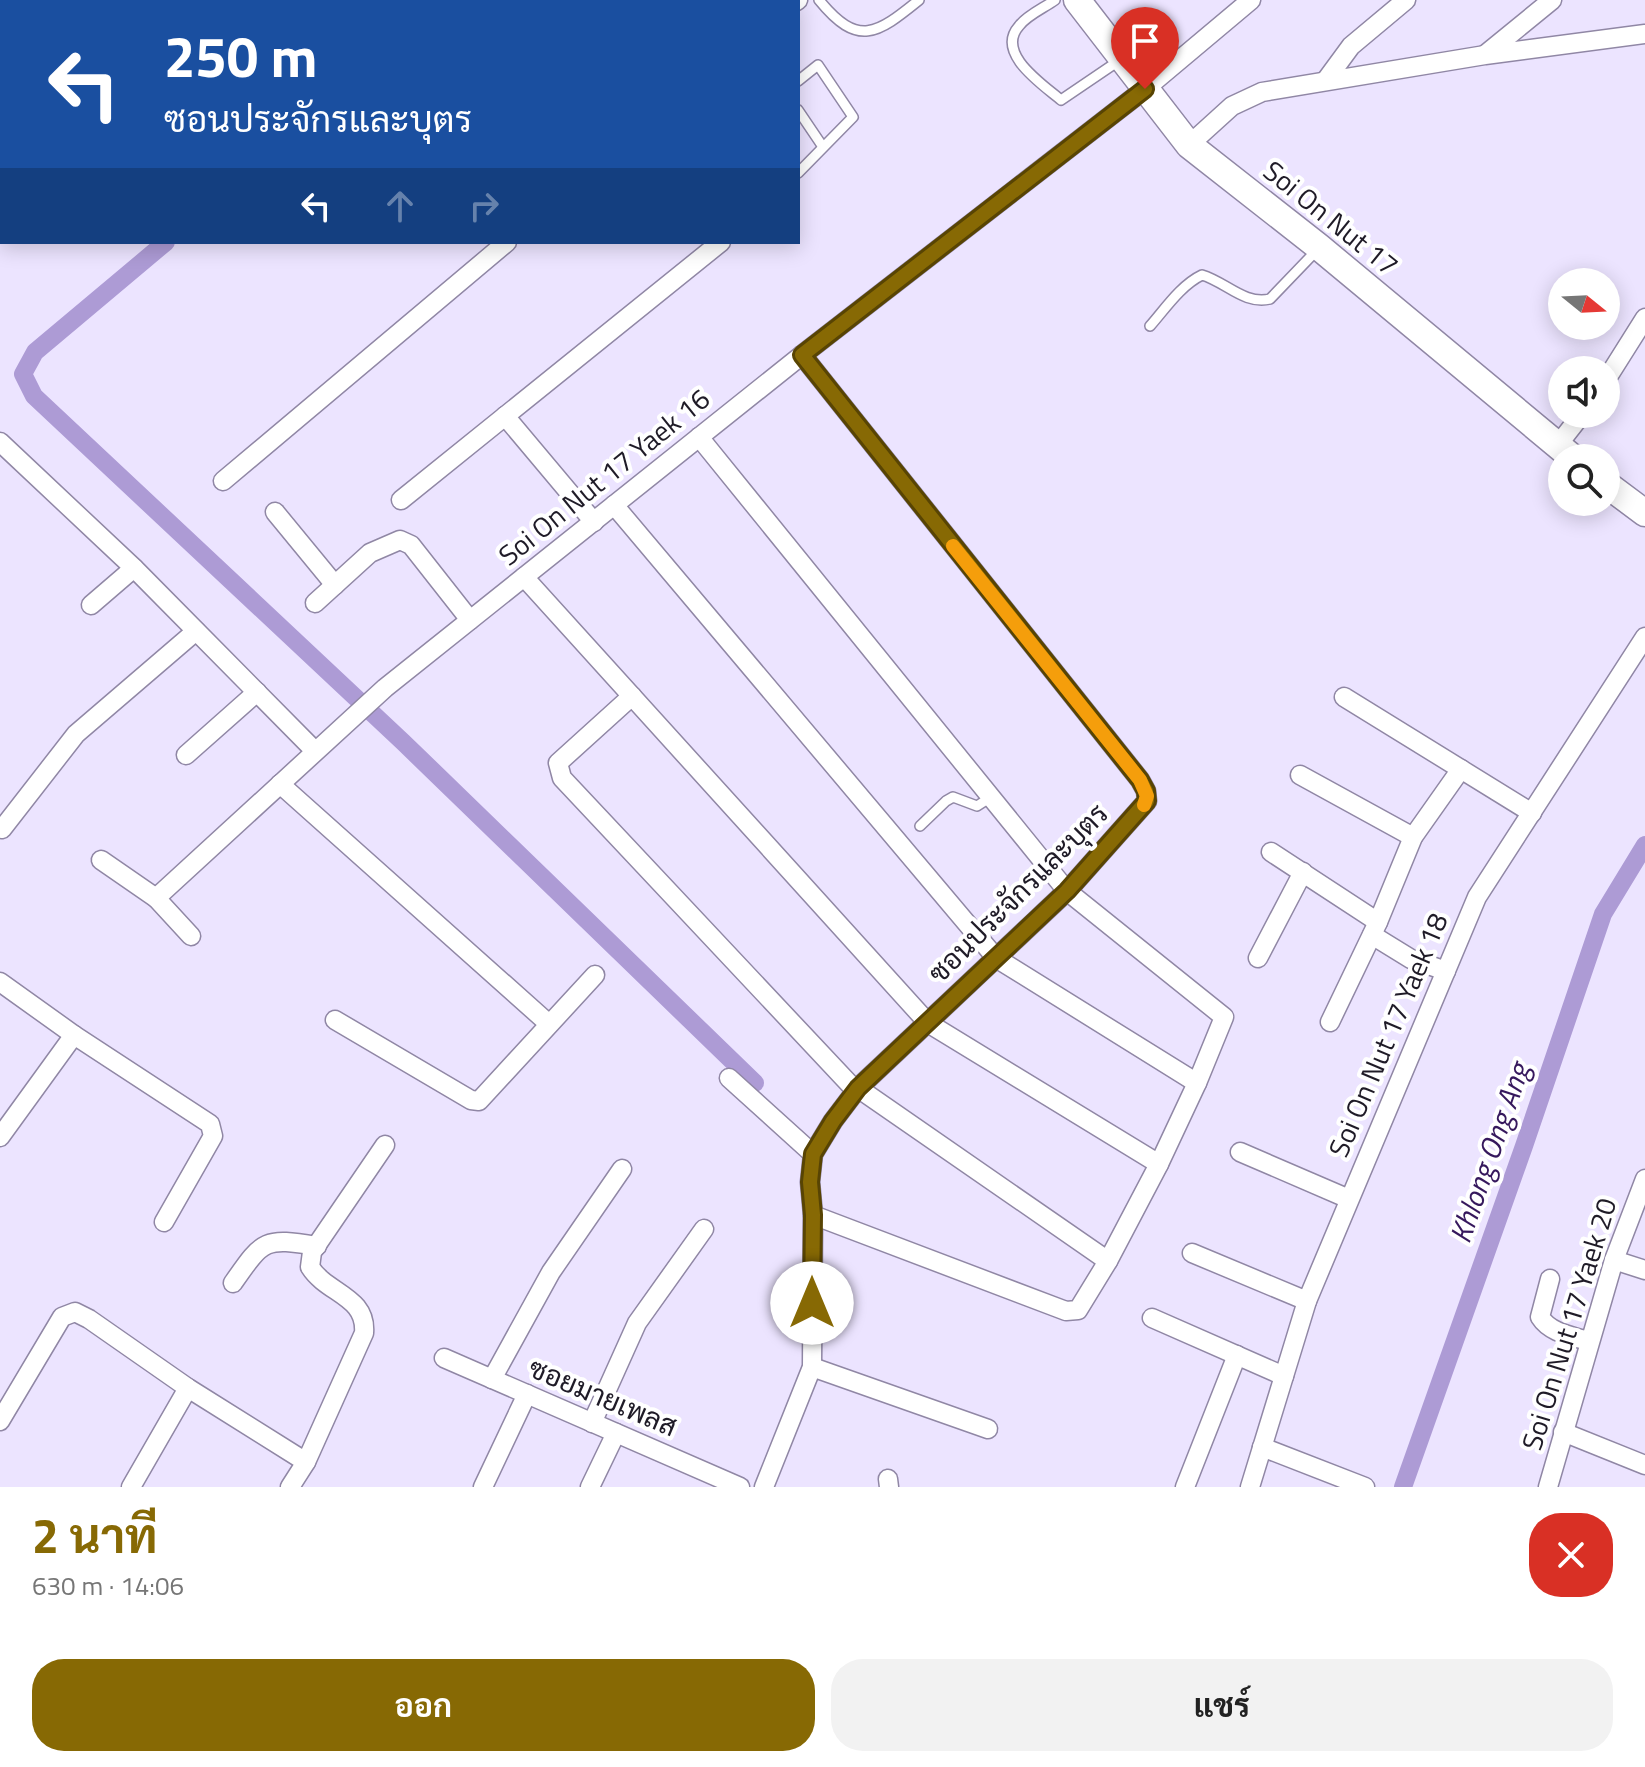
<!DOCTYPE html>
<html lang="th">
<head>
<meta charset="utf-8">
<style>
	body { margin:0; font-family:"Titillium Web",Sarabun,sans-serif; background:#f2f2f2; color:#222; height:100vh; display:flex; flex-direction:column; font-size:30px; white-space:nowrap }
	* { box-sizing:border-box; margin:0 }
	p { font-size:26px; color:#767676 }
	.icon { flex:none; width:44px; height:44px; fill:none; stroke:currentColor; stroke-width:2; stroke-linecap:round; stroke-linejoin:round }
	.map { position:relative; height:1487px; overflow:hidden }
	.drawer { display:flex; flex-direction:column; background:#fff; flex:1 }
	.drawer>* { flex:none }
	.hud { position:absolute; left:0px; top:0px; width:800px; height:244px; box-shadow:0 4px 20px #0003; background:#1a4fa0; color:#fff; overflow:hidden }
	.needle { width:52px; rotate:108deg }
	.tools { position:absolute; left:1548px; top:268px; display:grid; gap:16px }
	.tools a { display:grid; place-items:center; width:72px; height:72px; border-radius:50%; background:#fff; box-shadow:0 4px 20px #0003; font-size:40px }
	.pin { position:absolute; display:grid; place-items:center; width:68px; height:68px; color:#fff; margin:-82px -34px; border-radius:50% 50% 50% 0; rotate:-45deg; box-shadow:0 0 8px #0007 }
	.pin .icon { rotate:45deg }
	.me { position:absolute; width:88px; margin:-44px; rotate:0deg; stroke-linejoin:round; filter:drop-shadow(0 0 6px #0008) }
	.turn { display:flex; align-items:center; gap:28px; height:168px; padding:0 32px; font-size:36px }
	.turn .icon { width:104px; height:104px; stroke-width:2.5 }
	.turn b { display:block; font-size:56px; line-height:68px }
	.lanes { display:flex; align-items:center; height:76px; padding:0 32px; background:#0003; justify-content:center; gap:40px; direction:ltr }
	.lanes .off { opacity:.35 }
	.round { display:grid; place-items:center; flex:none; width:84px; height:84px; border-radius:32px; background:#f2f2f2 }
	.head { display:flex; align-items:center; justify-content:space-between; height:136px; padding:0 32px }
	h1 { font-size:48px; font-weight:700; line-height:60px; color:#876904 }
	.button { display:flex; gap:16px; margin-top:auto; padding:16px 32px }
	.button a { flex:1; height:92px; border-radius:32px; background:#876904; color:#fff; font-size:32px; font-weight:700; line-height:92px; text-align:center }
	.button a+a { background:#f2f2f2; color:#222 }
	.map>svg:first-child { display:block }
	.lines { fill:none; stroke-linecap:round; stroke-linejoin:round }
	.canal { stroke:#ad9bd5; stroke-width:18 }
	.lane-casing { stroke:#9087a5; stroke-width:12 }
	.street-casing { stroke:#9087a5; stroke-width:21 }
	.secondary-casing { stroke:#9087a5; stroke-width:29 }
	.lane { stroke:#fff; stroke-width:9 }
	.street { stroke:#fff; stroke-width:18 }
	.secondary { stroke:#fff; stroke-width:26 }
	.route-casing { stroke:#584403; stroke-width:20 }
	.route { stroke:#876904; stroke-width:14 }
	.slow { stroke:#f59e0b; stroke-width:14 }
	.labels { text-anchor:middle; stroke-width:8; stroke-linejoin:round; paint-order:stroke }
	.street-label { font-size:28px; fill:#1f1b27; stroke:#fff }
	.water-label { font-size:30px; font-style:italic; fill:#36185d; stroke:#fff }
</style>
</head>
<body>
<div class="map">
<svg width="1645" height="1487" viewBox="0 0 1645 1487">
	<rect width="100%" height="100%" fill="#ece4ff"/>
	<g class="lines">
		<g class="canal">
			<path d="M454 2 457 0"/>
			<path d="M166 242 35 352 23 374 34 396 403 742 755 1083"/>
			<path d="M1403 1487 1524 1146 1603 914 1645 845"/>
		</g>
		<g class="lane-casing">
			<g id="lane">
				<path d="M819 0C858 48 877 34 919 0"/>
				<path d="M1055 0C1044 8 1027 15 1019 26 995 53 1042 84 1061 100L1120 60"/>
				<path d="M798 81 818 65 853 117 798 173"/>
				<path d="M798 110 823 147"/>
				<path d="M1150 326C1165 309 1181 285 1202 275 1226 282 1244 305 1270 299L1317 250"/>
				<path d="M920 826 946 801 953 797 977 806 991 797"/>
			</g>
		</g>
		<g class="street-casing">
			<g id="street">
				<path d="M282 0 284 2"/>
				<path d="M739 0 741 2"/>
				<path d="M73 2 75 0"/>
				<path d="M795 2 798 0"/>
				<path d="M1486 54 1552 0"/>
				<path d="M0 66 2 69"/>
				<path d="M1326 80 1351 46 1406 0"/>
				<path d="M1189 145 1232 106 1262 92 1485 55 1645 34"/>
				<path d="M1606 380 1645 318"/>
				<path d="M505 416 594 522"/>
				<path d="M699 437 1067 891 1224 1017 1197 1083 1159 1164 1108 1261 1078 1310 1066 1311 813 1215"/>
				<path d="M0 442 134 568 315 751"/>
				<path d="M1557 446 1582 414"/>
				<path d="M223 481 507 242"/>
				<path d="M401 500 721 242"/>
				<path d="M614 505 996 958 1197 1083"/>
				<path d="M275 512 335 585"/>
				<path d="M524 577 928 1023 1159 1164"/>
				<path d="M315 603 370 553 400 540 411 545 470 620"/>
				<path d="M91 605 134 568"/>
				<path d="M632 696 558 763 562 778 857 1092"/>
				<path d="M1344 697 1532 813"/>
				<path d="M186 755 257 692"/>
				<path d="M1300 775 1413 837"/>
				<path d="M280 784 549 1024"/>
				<path d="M2 829 76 734 196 631"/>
				<path d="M1271 852 1378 922"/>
				<path d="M101 860 156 898"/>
				<path d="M1372 935 1411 959 1446 971"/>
				<path d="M191 936 156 898 385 688 802 355 1145 89 1251 0"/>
				<path d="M1258 958 1303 872"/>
				<path d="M0 982 74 1035 210 1124 213 1136 164 1222"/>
				<path d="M335 1020 471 1100 479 1101 595 975"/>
				<path d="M1330 1022 1378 922 1413 837 1461 769"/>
				<path d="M729 1078 813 1154"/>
				<path d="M858 1088 1108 1261"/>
				<path d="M0 1137 74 1035"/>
				<path d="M1240 1152 1349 1199"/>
				<path d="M1192 1253 1307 1301"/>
				<path d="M1614 1260 1645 1270"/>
				<path d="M1550 1279 1540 1317C1550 1333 1572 1336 1588 1341"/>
				<path d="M233 1283C263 1240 264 1237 317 1246"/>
				<path d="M1152 1318 1284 1376"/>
				<path d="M444 1358 740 1487"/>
				<path d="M812 1367 988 1429"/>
				<path d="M492 1379 551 1272 622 1169"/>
				<path d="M0 1421 62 1317 75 1312 89 1319 188 1388 306 1462"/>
				<path d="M592 1423 637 1323 704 1229"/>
				<path d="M1563 1432 1645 1465"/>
				<path d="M1262 1447 1365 1487"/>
				<path d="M888 1479 889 1487"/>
				<path d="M131 1487 188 1388"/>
				<path d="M290 1487 306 1462 364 1333C367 1296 327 1294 310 1267L312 1252 385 1145"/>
				<path d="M483 1487 527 1394"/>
				<path d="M590 1487 616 1433"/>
				<path d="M764 1487 812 1367 813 1215 810 1182 813 1154 833 1121 858 1088 1067 891 1147 801 1146 791 1140 780 802 355"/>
				<path d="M1185 1487 1237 1355"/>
				<path d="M1250 1487 1307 1301 1477 897 1645 637"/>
				<path d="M1548 1487 1614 1260 1645 1179"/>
			</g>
		</g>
		<g class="secondary-casing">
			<g id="secondary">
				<path d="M1077 0 1189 145 1319 247 1573 458"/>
				<path d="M1606 484 1645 513"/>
			</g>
		</g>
		<use href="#lane" class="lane"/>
		<use href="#street" class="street"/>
		<use href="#secondary" class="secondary"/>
	</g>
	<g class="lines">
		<g class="route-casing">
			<path id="route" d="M812 1303 813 1215 810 1182 813 1154 833 1121 858 1088 1067 891 1147 801 1146 791 1140 780 802 355 1145 89"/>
		</g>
		<use href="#route" class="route"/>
		<path class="slow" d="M953 546 1140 780 1147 796 1144 805"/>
	</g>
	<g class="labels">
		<g class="street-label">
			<text transform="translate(1331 218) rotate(39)" y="10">Soi On Nut 17</text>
			<text transform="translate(604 477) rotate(-39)" y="10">Soi On Nut 17 Yaek 16</text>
			<text transform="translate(1018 893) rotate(-45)" y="10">ซอนประจักรและบุตร</text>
			<text transform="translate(1388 1035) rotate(-67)" y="10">Soi On Nut 17 Yaek 18</text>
			<text transform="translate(1569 1324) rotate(-73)" y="10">Soi On Nut 17 Yaek 20</text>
			<text transform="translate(603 1397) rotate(23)" y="10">ซอยมายเพลส</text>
		</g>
		<g class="water-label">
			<text transform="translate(1490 1153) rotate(-71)" y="10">Khlong Ong Ang</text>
		</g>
	</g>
</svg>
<div class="tools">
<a><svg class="needle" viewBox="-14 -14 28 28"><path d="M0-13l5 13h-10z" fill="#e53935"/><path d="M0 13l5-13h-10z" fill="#767676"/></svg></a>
<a><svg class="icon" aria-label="sound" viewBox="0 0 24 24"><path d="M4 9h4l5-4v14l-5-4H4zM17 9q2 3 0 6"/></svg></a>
<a><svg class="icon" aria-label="search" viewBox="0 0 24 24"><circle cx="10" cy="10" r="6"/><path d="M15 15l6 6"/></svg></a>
</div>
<div class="pin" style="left:1145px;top:89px;background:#d93025"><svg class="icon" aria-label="arrive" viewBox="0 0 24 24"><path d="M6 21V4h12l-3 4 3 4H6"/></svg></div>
<svg class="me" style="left:812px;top:1303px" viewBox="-20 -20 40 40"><circle r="19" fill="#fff"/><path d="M0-13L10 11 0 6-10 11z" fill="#876904"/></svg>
<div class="hud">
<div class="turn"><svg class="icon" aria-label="left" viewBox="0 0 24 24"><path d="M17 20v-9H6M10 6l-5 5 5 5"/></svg><div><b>250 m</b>ซอนประจักรและบุตร</div></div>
<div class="lanes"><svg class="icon" aria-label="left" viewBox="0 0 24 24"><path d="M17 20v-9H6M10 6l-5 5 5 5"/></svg><svg class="icon off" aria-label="ahead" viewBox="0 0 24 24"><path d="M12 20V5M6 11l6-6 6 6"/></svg><svg class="icon off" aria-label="right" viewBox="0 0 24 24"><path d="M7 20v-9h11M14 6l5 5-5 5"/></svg></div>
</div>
</div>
<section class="drawer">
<div class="head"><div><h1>2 นาที</h1><p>630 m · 14:06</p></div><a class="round" style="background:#d93025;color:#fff"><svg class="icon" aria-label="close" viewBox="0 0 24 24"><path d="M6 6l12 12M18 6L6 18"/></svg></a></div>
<div class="button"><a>ออก</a><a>แชร์</a></div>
</section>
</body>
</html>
